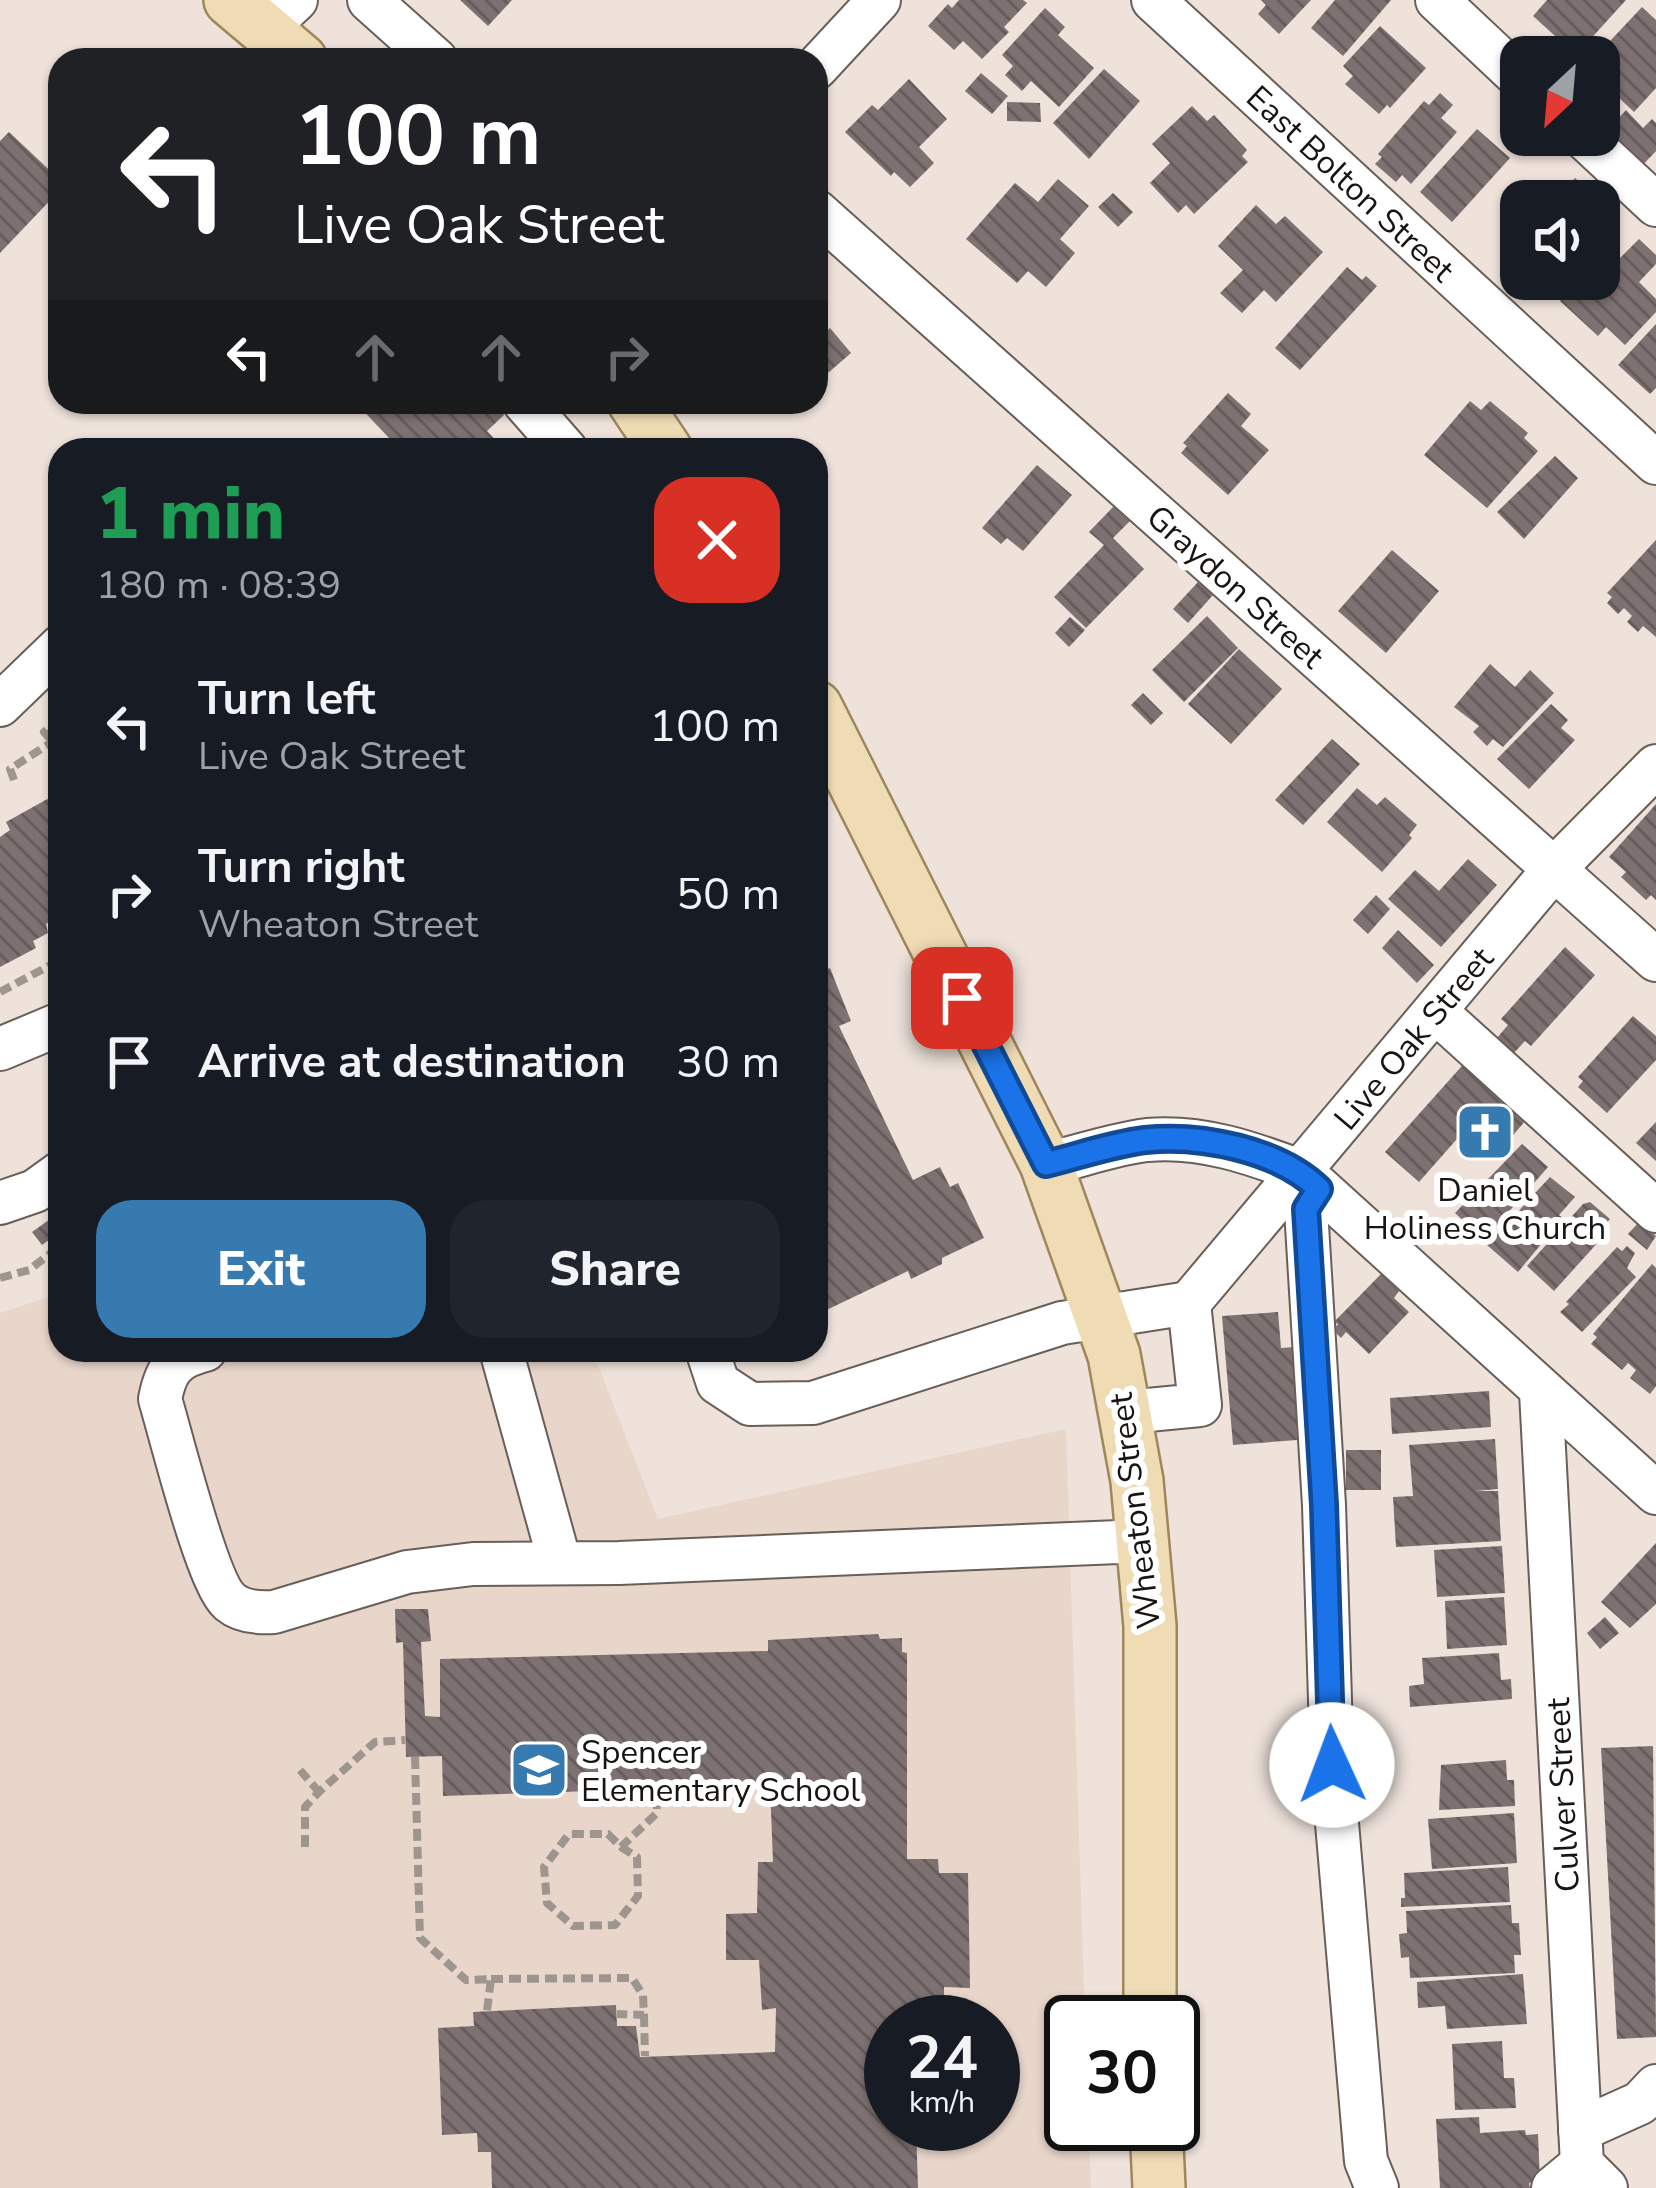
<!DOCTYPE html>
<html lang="en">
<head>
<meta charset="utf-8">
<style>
	body { margin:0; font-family:"Nunito Sans",sans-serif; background:#20242c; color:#f1f3f6; height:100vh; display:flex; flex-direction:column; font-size:45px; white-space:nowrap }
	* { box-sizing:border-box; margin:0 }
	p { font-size:39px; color:#9ea1a6 }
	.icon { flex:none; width:66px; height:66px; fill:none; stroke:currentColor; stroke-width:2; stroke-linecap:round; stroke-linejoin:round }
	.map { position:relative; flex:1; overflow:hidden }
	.side { position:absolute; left:48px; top:438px; width:780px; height:924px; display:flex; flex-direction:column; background:#171b24; border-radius:36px; box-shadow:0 3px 9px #0004 }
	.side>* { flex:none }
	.guide { position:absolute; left:48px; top:48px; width:780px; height:366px; border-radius:36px; box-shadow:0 3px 9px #0004; background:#202124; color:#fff; overflow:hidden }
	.needle { width:78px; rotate:206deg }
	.buttons { position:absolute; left:1500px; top:36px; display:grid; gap:24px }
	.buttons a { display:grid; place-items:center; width:120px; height:120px; border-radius:24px; background:#171b24; box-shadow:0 3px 9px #0004; font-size:60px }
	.speed { position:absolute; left:864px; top:1995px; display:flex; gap:24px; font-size:60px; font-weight:700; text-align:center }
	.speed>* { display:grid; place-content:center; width:156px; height:156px; border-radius:50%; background:#171b24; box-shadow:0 3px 9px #0004; line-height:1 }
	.speed small { font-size:30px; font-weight:400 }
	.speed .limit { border:6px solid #111; border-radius:18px; background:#fff; color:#111 }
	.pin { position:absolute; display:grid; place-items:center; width:102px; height:102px; color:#fff; margin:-51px; border-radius:24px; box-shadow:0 6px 18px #0006 }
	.me { position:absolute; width:132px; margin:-66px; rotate:358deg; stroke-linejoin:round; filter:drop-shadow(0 0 9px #0008) }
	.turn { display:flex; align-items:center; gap:42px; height:252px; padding:0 48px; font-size:54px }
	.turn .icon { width:156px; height:156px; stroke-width:2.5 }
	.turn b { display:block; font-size:84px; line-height:102px }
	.lanes { display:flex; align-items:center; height:114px; padding:0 48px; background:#0003; justify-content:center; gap:60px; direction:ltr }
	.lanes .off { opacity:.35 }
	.round { display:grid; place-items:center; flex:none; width:126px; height:126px; border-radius:36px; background:#20242c }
	.headline { display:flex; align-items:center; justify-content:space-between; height:204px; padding:0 48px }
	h1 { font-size:72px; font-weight:800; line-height:90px; color:#1e9e55 }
	.primary-button { display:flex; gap:24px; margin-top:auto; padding:24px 48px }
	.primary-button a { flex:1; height:138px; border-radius:36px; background:#367ab0; color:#fff; font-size:48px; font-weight:800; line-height:138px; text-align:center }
	.primary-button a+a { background:#20242c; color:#f1f3f6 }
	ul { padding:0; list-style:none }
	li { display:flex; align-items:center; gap:36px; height:168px; padding:0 48px }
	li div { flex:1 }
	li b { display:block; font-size:45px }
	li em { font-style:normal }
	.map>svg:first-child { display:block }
	.built { fill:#e9d6cb; fill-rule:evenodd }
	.building { fill:url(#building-back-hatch) }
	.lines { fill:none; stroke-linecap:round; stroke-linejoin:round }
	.minor-casing { stroke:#695f59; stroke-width:46 }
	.major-casing { stroke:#9d875b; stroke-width:56 }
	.path { stroke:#9e958f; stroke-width:8; stroke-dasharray:12 6; stroke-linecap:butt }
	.minor { stroke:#fff; stroke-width:42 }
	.major { stroke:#efdcb5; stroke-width:51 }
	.route-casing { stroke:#114b97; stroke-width:30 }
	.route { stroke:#1a73e8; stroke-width:21 }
	.labels { text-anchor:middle; stroke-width:12; stroke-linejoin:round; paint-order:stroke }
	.street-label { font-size:33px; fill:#181411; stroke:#fff }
	.poi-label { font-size:33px; fill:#181411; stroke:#fff }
</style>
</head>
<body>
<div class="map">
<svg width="1656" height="2188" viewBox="0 0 1656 2188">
	<defs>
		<pattern id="building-back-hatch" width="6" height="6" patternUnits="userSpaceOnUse" patternTransform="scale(3)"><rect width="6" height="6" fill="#7e7171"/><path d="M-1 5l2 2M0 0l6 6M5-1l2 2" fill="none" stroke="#665c5b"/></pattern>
	</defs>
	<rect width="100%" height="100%" fill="#eee2db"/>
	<path class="built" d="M60 1293V1350H592L658 1519 1066 1429 1085 2022H1071V2124H1089L1091 2188H0V1313ZM891 2022H993V2124H891Z"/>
	<g class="building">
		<path d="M460 0H512L488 26Z"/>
		<path d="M959 0H1023L1027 3 1004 27 1009 32 982 59 963 41 954 50 928 26 948 4 952 8Z"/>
		<path d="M1261 0H1311L1279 34 1258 14 1266 5Z"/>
		<path d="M1335 0H1391L1343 56 1311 28Z"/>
		<path d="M1547 0H1626L1576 55 1533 16Z"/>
		<path d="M1642 7 1656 20V88L1634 112 1602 82 1599 86V57H1595Z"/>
		<path d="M1045 8 1065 27 1058 35 1094 68 1059 107 1031 81 1022 91 1005 75 1013 66 1002 55Z"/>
		<path d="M1380 26 1426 68 1390 108 1387 105 1379 114 1345 84 1353 76 1343 66Z"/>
		<path d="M1104 69 1140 101 1089 159 1053 123Z"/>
		<path d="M981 73 1008 96 992 114 965 91Z"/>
		<path d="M909 79 947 119 919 147 934 163 910 187 894 172 891 176 845 132 872 105 878 110Z"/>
		<path d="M1440 93 1453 105 1441 118 1457 132 1411 184 1402 175 1396 182 1375 164 1382 157 1378 154 1424 101 1429 105Z"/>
		<path d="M1007 102 1040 103 1041 122 1007 121Z"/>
		<path d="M1192 106 1207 121 1214 115 1247 150 1242 156 1248 162 1194 214 1186 205 1178 213 1150 183 1170 163 1152 144Z"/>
		<path d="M1626 110 1643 128 1652 119 1656 123V151L1637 171 1602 136Z"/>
		<path d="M1477 129 1510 158 1452 222 1420 192Z"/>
		<path d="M9 132 60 180V190L0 253V141Z"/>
		<path d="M1575 178 1593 194 1586 201H1554Z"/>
		<path d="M1058 179 1089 206 1060 239 1075 253 1046 287 1028 271 1017 283 966 239 1015 183 1038 202Z"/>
		<path d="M1113 193 1133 212 1118 227 1098 207Z"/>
		<path d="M1256 205 1276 224 1285 216 1323 252 1276 302 1264 290 1242 313 1220 293 1243 270 1218 246Z"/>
		<path d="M1639 239 1656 255V264L1639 282 1656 299V312L1625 345 1606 327 1598 336 1560 301 1581 279H1599V259L1607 251 1617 261Z"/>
		<path d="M1347 267 1362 280 1366 276 1377 286 1300 370 1275 348Z"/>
		<path d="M1656 324V388L1650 394 1618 365Z"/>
		<path d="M830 328 851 353 828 373 816 360V340Z"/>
		<path d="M1228 393 1251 414 1241 426 1269 450 1228 495 1181 453 1187 446 1183 443Z"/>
		<path d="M1470 401 1481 410 1490 401 1528 433 1524 438 1538 451 1487 508 1424 455Z"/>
		<path d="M355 402H492L504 415 487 431 505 450H380L390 439Z"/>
		<path d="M1555 456 1578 478 1524 539 1497 512Z"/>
		<path d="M1037 465 1072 495 1023 551 1007 538 1001 544 982 528Z"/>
		<path d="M1114 506 1130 521 1113 538 1144 569 1086 628 1054 597 1104 545 1089 532Z"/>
		<path d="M1656 540V637L1643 626 1638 632 1627 622 1632 616 1624 608 1618 614 1607 603 1612 597 1607 593Z"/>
		<path d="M1392 550 1439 591 1386 653 1338 611Z"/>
		<path d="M1198 582 1213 595 1188 623 1173 609Z"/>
		<path d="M1207 616 1238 648 1184 702 1152 670Z"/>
		<path d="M1070 617 1085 630 1069 647 1055 633Z"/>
		<path d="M1239 649 1282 689 1231 744 1188 704Z"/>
		<path d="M1490 664 1515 687 1530 670 1554 693 1503 747 1493 739 1487 746 1473 732 1479 726 1454 707Z"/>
		<path d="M1143 693 1163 713 1151 725 1131 705Z"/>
		<path d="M1551 704 1568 720 1561 728 1575 740 1529 789 1497 759Z"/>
		<path d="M1332 739 1360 764 1303 825 1275 800Z"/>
		<path d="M1357 788 1377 805 1385 797 1417 825 1409 835 1412 838 1382 872 1327 822Z"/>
		<path d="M60 792V925L56 918 46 924 48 933 33 941 36 948 0 967V837L10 830 6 822Z"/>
		<path d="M1656 804V900L1651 895 1646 900 1621 877 1626 872 1609 857Z"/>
		<path d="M1468 859 1497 885 1441 947 1388 899 1415 870 1439 891Z"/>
		<path d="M1376 895 1390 909 1368 934 1353 920Z"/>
		<path d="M1398 930 1434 965 1417 983 1382 948Z"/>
		<path d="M1565 947 1595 975 1531 1046 1525 1041 1513 1054 1496 1039 1508 1025 1501 1019Z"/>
		<path d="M830 968 851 1021 839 1026 913 1180 940 1167 950 1187 958 1183 984 1238 942 1258V1264L911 1279 908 1271 816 1315V974Z"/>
		<path d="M1633 1016 1656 1036V1060L1607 1113 1578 1087 1583 1081 1578 1077Z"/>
		<path d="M1469 1058 1532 1113 1509 1140 1479 1114 1419 1182 1385 1152Z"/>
		<path d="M1656 1122V1161L1636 1143Z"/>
		<path d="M1522 1144 1548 1167 1484 1240 1455 1213Z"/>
		<path d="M1550 1177 1575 1197 1559 1215 1563 1218 1518 1272 1487 1245Z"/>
		<path d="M1590 1202 1610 1219 1605 1225 1610 1229 1554 1291 1527 1266 1583 1204Z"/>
		<path d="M60 1212V1232L42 1245 32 1232Z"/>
		<path d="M1639 1222 1656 1236 1647 1250 1628 1234Z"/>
		<path d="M1627 1246 1635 1253 1627 1268 1636 1277 1582 1332 1560 1312 1569 1304 1566 1302 1617 1247 1622 1251Z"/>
		<path d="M1652 1264 1656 1268V1386L1650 1394 1630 1378 1636 1370 1628 1363 1622 1370 1591 1344 1597 1337 1593 1334Z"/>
		<path d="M1381 1274 1399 1291 1394 1298 1409 1312 1369 1354 1346 1332 1341 1338 1333 1330 1338 1324 1334 1322Z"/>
		<path d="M1278 1312 1281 1348 1295 1347 1297 1440 1233 1445 1222 1316Z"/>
		<path d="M1489 1391 1491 1427 1392 1434 1390 1398Z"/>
		<path d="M1495 1439 1498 1489 1475 1491H1498L1501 1541 1396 1547 1393 1497 1413 1496 1409 1445Z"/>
		<rect x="1346" y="1450" width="35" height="40"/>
		<path d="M1656 1543V1604L1630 1628 1601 1602Z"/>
		<path d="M1502 1546 1505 1593 1437 1597 1434 1550Z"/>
		<path d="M1504 1597 1507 1645 1447 1649 1445 1601Z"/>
		<path d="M395 1609H428L431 1641 421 1642 425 1716 440 1717V1659L768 1651V1640L878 1634 880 1639 902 1638V1652L907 1653V1859H938L939 1873H968L970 1988 944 1987V2005H912L913 2022H891V2124H916L918 2188H492L491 2152H478L477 2133 442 2135 438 2028 474 2026 473 2012 616 2005 617 2026H636L640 2057 775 2052 776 2008 762 2010 759 1960H726V1914L757 1913 758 1862H773L770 1785 443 1796 442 1756 406 1757 403 1642 396 1643Z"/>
		<path d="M1605 1617 1619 1633 1600 1649 1587 1633Z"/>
		<path d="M1499 1653 1501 1680 1511 1679 1512 1699 1410 1707 1409 1686 1424 1684 1422 1658Z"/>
		<path d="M1653 1746 1656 2037 1617 2039 1601 1748Z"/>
		<path d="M1506 1760 1507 1780H1514L1515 1806 1439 1810 1441 1765Z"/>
		<path d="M1514 1813 1517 1863 1432 1869 1428 1819Z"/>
		<path d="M1508 1867 1510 1902 1401 1907V1898H1405L1404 1873Z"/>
		<path d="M1511 1905 1512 1923H1519L1521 1955H1514L1515 1973 1410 1978 1409 1957 1401 1958 1399 1934 1407 1933 1406 1911Z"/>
		<path d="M1523 1974 1527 2024 1447 2029 1445 2006 1418 2008 1417 1982Z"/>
		<path d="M1502 2041 1504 2078H1514L1516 2108 1455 2110 1452 2044Z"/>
		<path d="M1479 2117 1480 2133 1525 2130 1526 2135 1538 2134 1540 2182 1529 2183 1530 2188H1440L1436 2119Z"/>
	</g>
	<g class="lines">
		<g class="minor-casing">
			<g id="minor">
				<path d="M369 0 436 60"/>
				<path d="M1153 0 1656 463"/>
				<path d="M1437 0 1521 79"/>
				<path d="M265 29 296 0"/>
				<path d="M816 68 879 0"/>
				<path d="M1581 135 1656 205"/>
				<path d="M816 211 1656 960"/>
				<path d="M524 402 566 450"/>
				<path d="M0 705 60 647"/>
				<path d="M1435 1011 1656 1211"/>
				<path d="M0 1049 60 1024"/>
				<path d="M1046 1164C1078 1157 1113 1144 1147 1140 1201 1135 1252 1153 1302 1172L1656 1493"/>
				<path d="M1319 1189 1306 1209 1324 1505 1332 1765 1366 2161 1377 2188"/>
				<path d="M0 1203 35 1191 60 1173"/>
				<path d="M1189 1303 1554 869 1656 766"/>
				<path d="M205 1350C174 1358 166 1369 160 1399 171 1435 207 1583 230 1602 242 1612 259 1613 274 1612L407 1572 473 1564 619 1563 1143 1541"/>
				<path d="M501 1350 560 1563"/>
				<path d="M707 1350 718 1383 750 1404 813 1403 1062 1323 1189 1303 1200 1405 1127 1412"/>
				<path d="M1541 1392 1582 2164 1606 2188"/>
				<path d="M1580 2130 1640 2103 1656 2086"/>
				<path d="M1553 2188 1582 2164"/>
			</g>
		</g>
		<g class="major-casing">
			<g id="major">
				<path d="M230 0 301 60"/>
				<path d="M634 402 666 450"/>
				<path d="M816 707 1046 1164 1114 1355 1137 1481 1150 1626V2022"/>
				<path d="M1156 2124 1159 2188"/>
			</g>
		</g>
		<g class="path">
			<path d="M60 718 44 732 60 750"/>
			<path d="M14 780 10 769 52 742"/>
			<path d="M0 992 60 960"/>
			<path d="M0 1278 29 1270 60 1246"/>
			<path d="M415 1757 420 1938 466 1980 491 1979 487 2011"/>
			<path d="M300 1770 319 1792"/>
			<path d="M305 1847V1807L319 1792 375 1742 405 1740"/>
			<path d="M621 1847 637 1857 638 1896 615 1925 573 1926 547 1903 544 1867 569 1834H608L621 1847 657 1813 656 1789"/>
			<path d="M491 1979 632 1978 643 1995 644 2015 617 2014"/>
			<path d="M644 2015 645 2056"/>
		</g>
		<use href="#minor" class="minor"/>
		<use href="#major" class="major"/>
	</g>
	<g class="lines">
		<g class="route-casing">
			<path id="route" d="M962 998 1046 1164C1078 1156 1112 1144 1145 1140 1201 1134 1279 1150 1319 1189L1306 1209 1324 1505 1332 1765"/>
		</g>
		<use href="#route" class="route"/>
	</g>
	<defs>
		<g id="church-square" transform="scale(3)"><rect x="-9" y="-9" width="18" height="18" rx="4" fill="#367ab0" stroke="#fff"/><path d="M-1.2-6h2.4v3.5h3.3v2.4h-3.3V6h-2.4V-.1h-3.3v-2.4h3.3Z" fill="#fff"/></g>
		<g id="school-square" transform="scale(3)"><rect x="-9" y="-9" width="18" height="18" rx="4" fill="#367ab0" stroke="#fff"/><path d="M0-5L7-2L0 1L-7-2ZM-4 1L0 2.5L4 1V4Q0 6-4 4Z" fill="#fff"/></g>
	</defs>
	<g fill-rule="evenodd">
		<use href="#church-square" x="1485" y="1132"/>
		<use href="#school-square" x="539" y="1770"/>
	</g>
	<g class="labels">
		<g class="street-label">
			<text transform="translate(1351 183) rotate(43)" y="12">East Bolton Street</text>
			<text transform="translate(1236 586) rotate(42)" y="12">Graydon Street</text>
			<text transform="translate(1413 1038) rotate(-50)" y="12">Live Oak Street</text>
			<text transform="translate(1134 1511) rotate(-97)" y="12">Wheaton Street</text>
			<text transform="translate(1562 1795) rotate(-93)" y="12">Culver Street</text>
		</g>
		<g class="poi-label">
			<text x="1485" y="1201">Daniel<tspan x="1485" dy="38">Holiness Church</tspan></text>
			<text x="581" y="1763" text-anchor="start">Spencer<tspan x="581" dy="38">Elementary School</tspan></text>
		</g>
	</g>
</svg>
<div class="buttons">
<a><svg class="needle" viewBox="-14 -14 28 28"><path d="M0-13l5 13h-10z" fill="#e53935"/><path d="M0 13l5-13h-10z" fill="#9ea1a6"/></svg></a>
<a><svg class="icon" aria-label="sound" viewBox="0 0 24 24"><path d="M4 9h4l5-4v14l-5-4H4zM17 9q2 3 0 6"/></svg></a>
</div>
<div class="speed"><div>24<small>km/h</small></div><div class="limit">30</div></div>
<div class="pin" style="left:962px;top:998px;background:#d93025"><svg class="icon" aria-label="arrive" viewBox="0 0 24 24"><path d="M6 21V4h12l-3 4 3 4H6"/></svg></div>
<svg class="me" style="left:1332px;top:1765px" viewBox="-20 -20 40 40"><circle r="19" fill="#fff"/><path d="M0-13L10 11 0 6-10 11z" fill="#1a73e8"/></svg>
<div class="guide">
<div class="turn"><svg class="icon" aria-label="left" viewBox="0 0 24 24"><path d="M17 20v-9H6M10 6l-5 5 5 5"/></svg><div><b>100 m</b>Live Oak Street</div></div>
<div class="lanes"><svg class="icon" aria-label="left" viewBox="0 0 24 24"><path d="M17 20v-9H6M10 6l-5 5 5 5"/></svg><svg class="icon off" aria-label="ahead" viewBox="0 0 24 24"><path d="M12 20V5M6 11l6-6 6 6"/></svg><svg class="icon off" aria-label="ahead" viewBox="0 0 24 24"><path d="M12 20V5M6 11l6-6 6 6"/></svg><svg class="icon off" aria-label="right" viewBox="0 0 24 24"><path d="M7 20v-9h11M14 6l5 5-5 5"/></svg></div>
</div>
<section class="side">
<div class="headline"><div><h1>1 min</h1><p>180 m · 08:39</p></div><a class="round" style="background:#d93025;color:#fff"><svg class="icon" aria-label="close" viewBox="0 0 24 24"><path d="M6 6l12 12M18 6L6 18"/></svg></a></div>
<ul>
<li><svg class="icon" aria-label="left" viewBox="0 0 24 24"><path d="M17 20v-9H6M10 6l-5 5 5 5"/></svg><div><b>Turn left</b><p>Live Oak Street</p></div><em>100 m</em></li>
<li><svg class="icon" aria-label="right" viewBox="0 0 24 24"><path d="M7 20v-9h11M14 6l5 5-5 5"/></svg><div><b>Turn right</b><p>Wheaton Street</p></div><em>50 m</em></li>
<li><svg class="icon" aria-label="arrive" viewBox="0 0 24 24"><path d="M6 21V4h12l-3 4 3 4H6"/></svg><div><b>Arrive at destination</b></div><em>30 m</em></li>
</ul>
<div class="primary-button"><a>Exit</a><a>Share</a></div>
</section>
</div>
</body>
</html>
